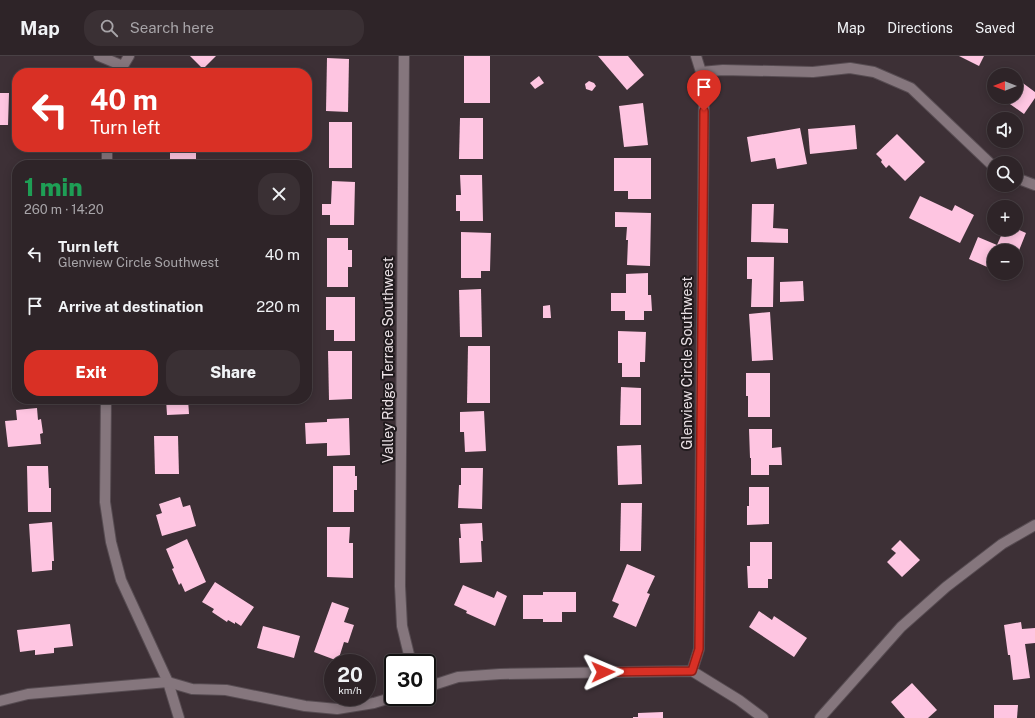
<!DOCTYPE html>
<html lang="en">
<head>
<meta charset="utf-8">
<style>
	body { margin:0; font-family:"Public Sans",sans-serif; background:#3a3034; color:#f1f3f6; height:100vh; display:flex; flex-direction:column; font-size:15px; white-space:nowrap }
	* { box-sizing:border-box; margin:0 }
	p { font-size:13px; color:#a7a4a8 }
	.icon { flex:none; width:22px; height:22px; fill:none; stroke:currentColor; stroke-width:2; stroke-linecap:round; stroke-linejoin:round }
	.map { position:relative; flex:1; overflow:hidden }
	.details { position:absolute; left:12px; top:104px; width:300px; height:244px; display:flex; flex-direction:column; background:#2e2428; border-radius:16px; box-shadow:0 2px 10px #0003,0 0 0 1px #494145 }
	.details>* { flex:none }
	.top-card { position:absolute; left:12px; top:12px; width:300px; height:84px; border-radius:16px; box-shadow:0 2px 10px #0003,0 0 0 1px #494145; background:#d93025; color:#fff; overflow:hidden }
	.needle { width:26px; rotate:270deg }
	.fabs { position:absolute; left:987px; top:12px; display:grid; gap:8px }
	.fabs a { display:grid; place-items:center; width:36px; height:36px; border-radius:50%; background:#2e2428; box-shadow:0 2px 10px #0003,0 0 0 1px #494145; font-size:20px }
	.speed { position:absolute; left:324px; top:598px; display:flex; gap:8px; font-size:20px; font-weight:700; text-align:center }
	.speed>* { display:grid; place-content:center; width:52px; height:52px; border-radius:50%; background:#2e2428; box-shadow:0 2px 10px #0003,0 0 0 1px #494145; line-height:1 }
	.speed small { font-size:10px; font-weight:400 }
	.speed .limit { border:2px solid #111; border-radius:6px; background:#fff; color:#111 }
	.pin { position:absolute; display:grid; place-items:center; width:34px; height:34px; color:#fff; margin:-41px -17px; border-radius:50% 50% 50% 0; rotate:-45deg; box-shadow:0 0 4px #0007 }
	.pin .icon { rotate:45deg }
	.me { position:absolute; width:44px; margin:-22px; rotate:89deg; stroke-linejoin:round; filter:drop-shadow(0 0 3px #0008) }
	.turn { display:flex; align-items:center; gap:14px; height:84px; padding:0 12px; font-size:18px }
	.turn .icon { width:52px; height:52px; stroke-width:2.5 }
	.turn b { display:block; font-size:28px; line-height:34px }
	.round { display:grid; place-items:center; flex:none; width:42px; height:42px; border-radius:16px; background:#3a3034 }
	.head { display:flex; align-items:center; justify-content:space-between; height:68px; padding:0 12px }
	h1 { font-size:24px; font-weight:800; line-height:30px; color:#1e9e55 }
	.action { display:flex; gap:8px; margin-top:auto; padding:8px 12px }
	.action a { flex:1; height:46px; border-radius:16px; background:#d93025; color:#fff; font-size:16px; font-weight:800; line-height:46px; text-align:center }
	.action a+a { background:#3a3034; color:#f1f3f6 }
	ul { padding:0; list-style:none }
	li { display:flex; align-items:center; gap:12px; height:52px; padding:0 12px }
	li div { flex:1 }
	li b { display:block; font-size:15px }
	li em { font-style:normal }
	header { display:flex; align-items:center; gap:24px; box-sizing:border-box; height:56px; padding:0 20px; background:#2e2428; border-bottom:1px solid #494145 }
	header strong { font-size:19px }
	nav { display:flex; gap:22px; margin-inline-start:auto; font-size:14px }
	.search { width:280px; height:36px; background:#3a3034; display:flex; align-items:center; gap:10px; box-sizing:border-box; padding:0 14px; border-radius:16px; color:#a7a4a8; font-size:15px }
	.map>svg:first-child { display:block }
	.building { fill:#fec5e1 }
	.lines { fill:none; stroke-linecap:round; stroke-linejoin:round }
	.minor-casing { stroke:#574c52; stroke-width:12 }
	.tertiary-casing { stroke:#574c52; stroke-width:12 }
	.minor { stroke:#85767d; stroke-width:10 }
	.tertiary { stroke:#85767d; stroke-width:10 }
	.route-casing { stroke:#8d1f18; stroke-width:10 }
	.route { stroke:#d93025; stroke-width:7 }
	.labels { text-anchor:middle; stroke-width:4; stroke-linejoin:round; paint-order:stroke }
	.street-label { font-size:14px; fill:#eae1e5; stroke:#201a1d }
</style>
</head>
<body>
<header>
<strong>Map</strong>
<div class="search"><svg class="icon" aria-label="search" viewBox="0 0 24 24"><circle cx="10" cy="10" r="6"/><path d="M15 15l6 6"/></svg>Search here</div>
<nav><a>Map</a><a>Directions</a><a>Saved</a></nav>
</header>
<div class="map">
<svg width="1035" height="662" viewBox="0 0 1035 662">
	<rect width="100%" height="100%" fill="#3d3036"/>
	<g class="building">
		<path d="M190 0H216L203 13Z"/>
		<rect x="464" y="0" width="26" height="47"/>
		<path d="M598 0H628L644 19 627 34Z"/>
		<path d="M959 0H984L979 10Z"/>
		<path d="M327 2 349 3 348 56 326 55Z"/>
		<path d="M539 20 544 27 535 33 530 27Z"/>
		<path d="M1016 22 1035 36V42L1024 58 1000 41H1016Z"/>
		<path d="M589 25 594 27 596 30 592 35 586 33 585 28Z"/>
		<path d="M0 37H9L8 69H0Z"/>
		<path d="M643 47 648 89 624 91 619 50Z"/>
		<path d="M460 62H483V103H459Z"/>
		<rect x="329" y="66" width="23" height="46"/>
		<path d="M855 69 857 93 810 98 808 73Z"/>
		<path d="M800 72 807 108 777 113 775 102 751 106 747 81Z"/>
		<path d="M897 78 925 106 905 125 889 109 886 112 881 106 882 104 876 98Z"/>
		<rect x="170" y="91" width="26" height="18"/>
		<path d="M614 102H651V143H628V135H614Z"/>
		<path d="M460 119H482L483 165H460V155H456V139H461Z"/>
		<path d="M332 125 355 126 354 169H330V159H322V148H331Z"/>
		<path d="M920 140 952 155 955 149 974 159 960 187 909 162Z"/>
		<path d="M752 148H774L773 172 788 173V187L751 186Z"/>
		<path d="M615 156 651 157 650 210 627 209 628 184H626L627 171H615Z"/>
		<path d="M1004 173H1017L1026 177 1016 202V195H994V214L969 203 978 181 997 189Z"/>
		<path d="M461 176 491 177 490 215H481V222H461Z"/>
		<path d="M327 182H348V194H352V211H348V231H327Z"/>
		<path d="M747 201H774L773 251H751L752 223H747Z"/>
		<path d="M648 217V239H651L652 255H644V264H625V255H611V237H626V218Z"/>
		<path d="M803 225 804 245 780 246V226Z"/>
		<path d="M481 233 482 281H460L459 234Z"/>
		<path d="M326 241H355V285H334V274H326Z"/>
		<path d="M550 249 551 262H543V250Z"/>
		<path d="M770 256 773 304 752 305 749 258Z"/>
		<path d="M618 275 646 276 645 306H640V321H622V307H618Z"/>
		<path d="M468 290H490V347H467Z"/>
		<path d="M328 295H352V343L329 344Z"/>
		<path d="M746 317H770V361H748V340H746Z"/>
		<path d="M621 331 641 332V369H620Z"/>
		<path d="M166 343H188L189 358 167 359Z"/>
		<path d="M37 352 38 364 41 363 43 377 40 378 41 388 8 391 5 365 17 364 16 354Z"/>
		<path d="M484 355 486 395 465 396 464 376H460V356Z"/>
		<path d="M349 362 350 399 327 400V387L306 388 305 367 327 366V363Z"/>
		<path d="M749 373H772V392L781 391 782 409H769V419H751V402H750Z"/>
		<path d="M154 380H178L179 418H155Z"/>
		<path d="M641 389 642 428 618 429 617 390Z"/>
		<path d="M27 410H48L49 432H51V456H28Z"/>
		<path d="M333 410H355V420H357V434H354V456H333Z"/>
		<path d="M461 412H483L482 453 458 452 459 429H461Z"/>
		<path d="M749 431H769V468L747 469V450H749Z"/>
		<path d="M180 441 183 451 190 449 196 470 162 480 156 459 162 457 159 448Z"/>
		<path d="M621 447H642L641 495H620Z"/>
		<path d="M52 466 54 505H52V514L32 516 29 468Z"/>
		<path d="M482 467 483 485H481L482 506 460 507 459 482H461L460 468Z"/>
		<path d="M327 471H350L349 487H353V522L327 521Z"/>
		<path d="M187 483 206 526 185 536 181 527 179 529 172 513 174 512 166 493Z"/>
		<path d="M900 484 920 504 902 521 887 506 896 497 891 493Z"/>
		<path d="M750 486H772V523H768V532H748L747 510H750Z"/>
		<path d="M627 508 655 520 647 537 650 538 636 571 613 561 619 548 612 545Z"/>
		<path d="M215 526 254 551 241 570 235 566V568L228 564 227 566 212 556 214 553 202 546Z"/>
		<path d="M463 529 494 542 497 535 507 540 495 570 466 557 467 555 454 549Z"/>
		<path d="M543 536H576V556H562V566H543V563H523V539H543Z"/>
		<path d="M332 546 349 552 344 566 354 569 348 587 344 586 338 605 314 596Z"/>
		<path d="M759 555 772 564 774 560 807 582 794 601 749 571Z"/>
		<path d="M1021 566 1022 573 1035 572V587L1025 588 1030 622 1013 624 1010 599H1008L1004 569Z"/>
		<path d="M70 568 73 590 54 592V597L35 599V594L20 596 17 574Z"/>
		<path d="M263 570 300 580 294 602 257 592Z"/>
		<path d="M912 627 937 654 928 662H905L891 646Z"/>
		<path d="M994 649H1018L1017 662H994Z"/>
		<path d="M663 656V662H633V661H638V657Z"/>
	</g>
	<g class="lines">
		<g class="minor-casing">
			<g id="minor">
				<path d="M99 0 123 10"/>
				<path d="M404 0 400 530 402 570 411 607"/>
				<path d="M701 16 723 14 813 16 850 12 874 16 911 32 994 111"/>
				<path d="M121 17 123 10 129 0"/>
				<path d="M107 109V91"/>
				<path d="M1016 122 1035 129"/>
				<path d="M106 343 105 446 111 486 121 524 168 626 179 662"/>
				<path d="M692 615 699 593 704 39 701 16 696 0"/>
				<path d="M427 631 458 621 500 618 692 615 739 644 763 662"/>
				<path d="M0 645 28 638 168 626 192 633 226 634 305 650 337 653 374 647 394 641"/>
			</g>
		</g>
		<g class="tertiary-casing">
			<path id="tertiary" d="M820 662 901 571 946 531 1002 488 1035 469"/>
		</g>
		<use href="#minor" class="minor"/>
		<use href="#tertiary" class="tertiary"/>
	</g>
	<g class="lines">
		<g class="route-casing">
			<path id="route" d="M603 616 692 615 699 593 704 55"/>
		</g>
		<use href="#route" class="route"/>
	</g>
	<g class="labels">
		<g class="street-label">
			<text transform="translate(388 304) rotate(-90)" y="5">Valley Ridge Terrace Southwest</text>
			<text transform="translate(687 307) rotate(-90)" y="5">Glenview Circle Southwest</text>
		</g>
	</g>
</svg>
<div class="fabs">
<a><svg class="needle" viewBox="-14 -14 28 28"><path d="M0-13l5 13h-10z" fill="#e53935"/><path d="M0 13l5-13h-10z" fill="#a7a4a8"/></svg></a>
<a><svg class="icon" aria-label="sound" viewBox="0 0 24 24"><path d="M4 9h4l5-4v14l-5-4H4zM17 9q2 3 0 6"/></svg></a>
<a><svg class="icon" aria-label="search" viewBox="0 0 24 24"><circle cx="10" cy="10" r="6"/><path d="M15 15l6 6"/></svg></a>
<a>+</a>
<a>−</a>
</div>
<div class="speed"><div>20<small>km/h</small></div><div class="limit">30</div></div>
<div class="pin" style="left:704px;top:55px;background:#d93025"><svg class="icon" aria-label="arrive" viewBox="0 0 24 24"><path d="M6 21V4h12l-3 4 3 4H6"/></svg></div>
<svg class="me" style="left:603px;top:616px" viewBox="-20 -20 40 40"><path d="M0-17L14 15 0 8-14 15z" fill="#d93025" stroke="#fff" stroke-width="4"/></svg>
<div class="top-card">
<div class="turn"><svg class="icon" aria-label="left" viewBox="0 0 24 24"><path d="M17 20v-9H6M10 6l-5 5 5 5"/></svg><div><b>40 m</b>Turn left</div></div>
</div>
<section class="details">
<div class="head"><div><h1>1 min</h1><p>260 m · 14:20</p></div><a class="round"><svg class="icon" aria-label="close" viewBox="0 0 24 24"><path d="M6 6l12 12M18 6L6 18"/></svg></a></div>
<ul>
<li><svg class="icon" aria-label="left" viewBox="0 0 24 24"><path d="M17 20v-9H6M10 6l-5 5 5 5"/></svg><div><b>Turn left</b><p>Glenview Circle Southwest</p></div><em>40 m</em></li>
<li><svg class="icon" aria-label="arrive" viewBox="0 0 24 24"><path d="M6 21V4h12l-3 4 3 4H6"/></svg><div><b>Arrive at destination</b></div><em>220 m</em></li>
</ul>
<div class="action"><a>Exit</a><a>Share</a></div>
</section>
</div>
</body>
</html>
